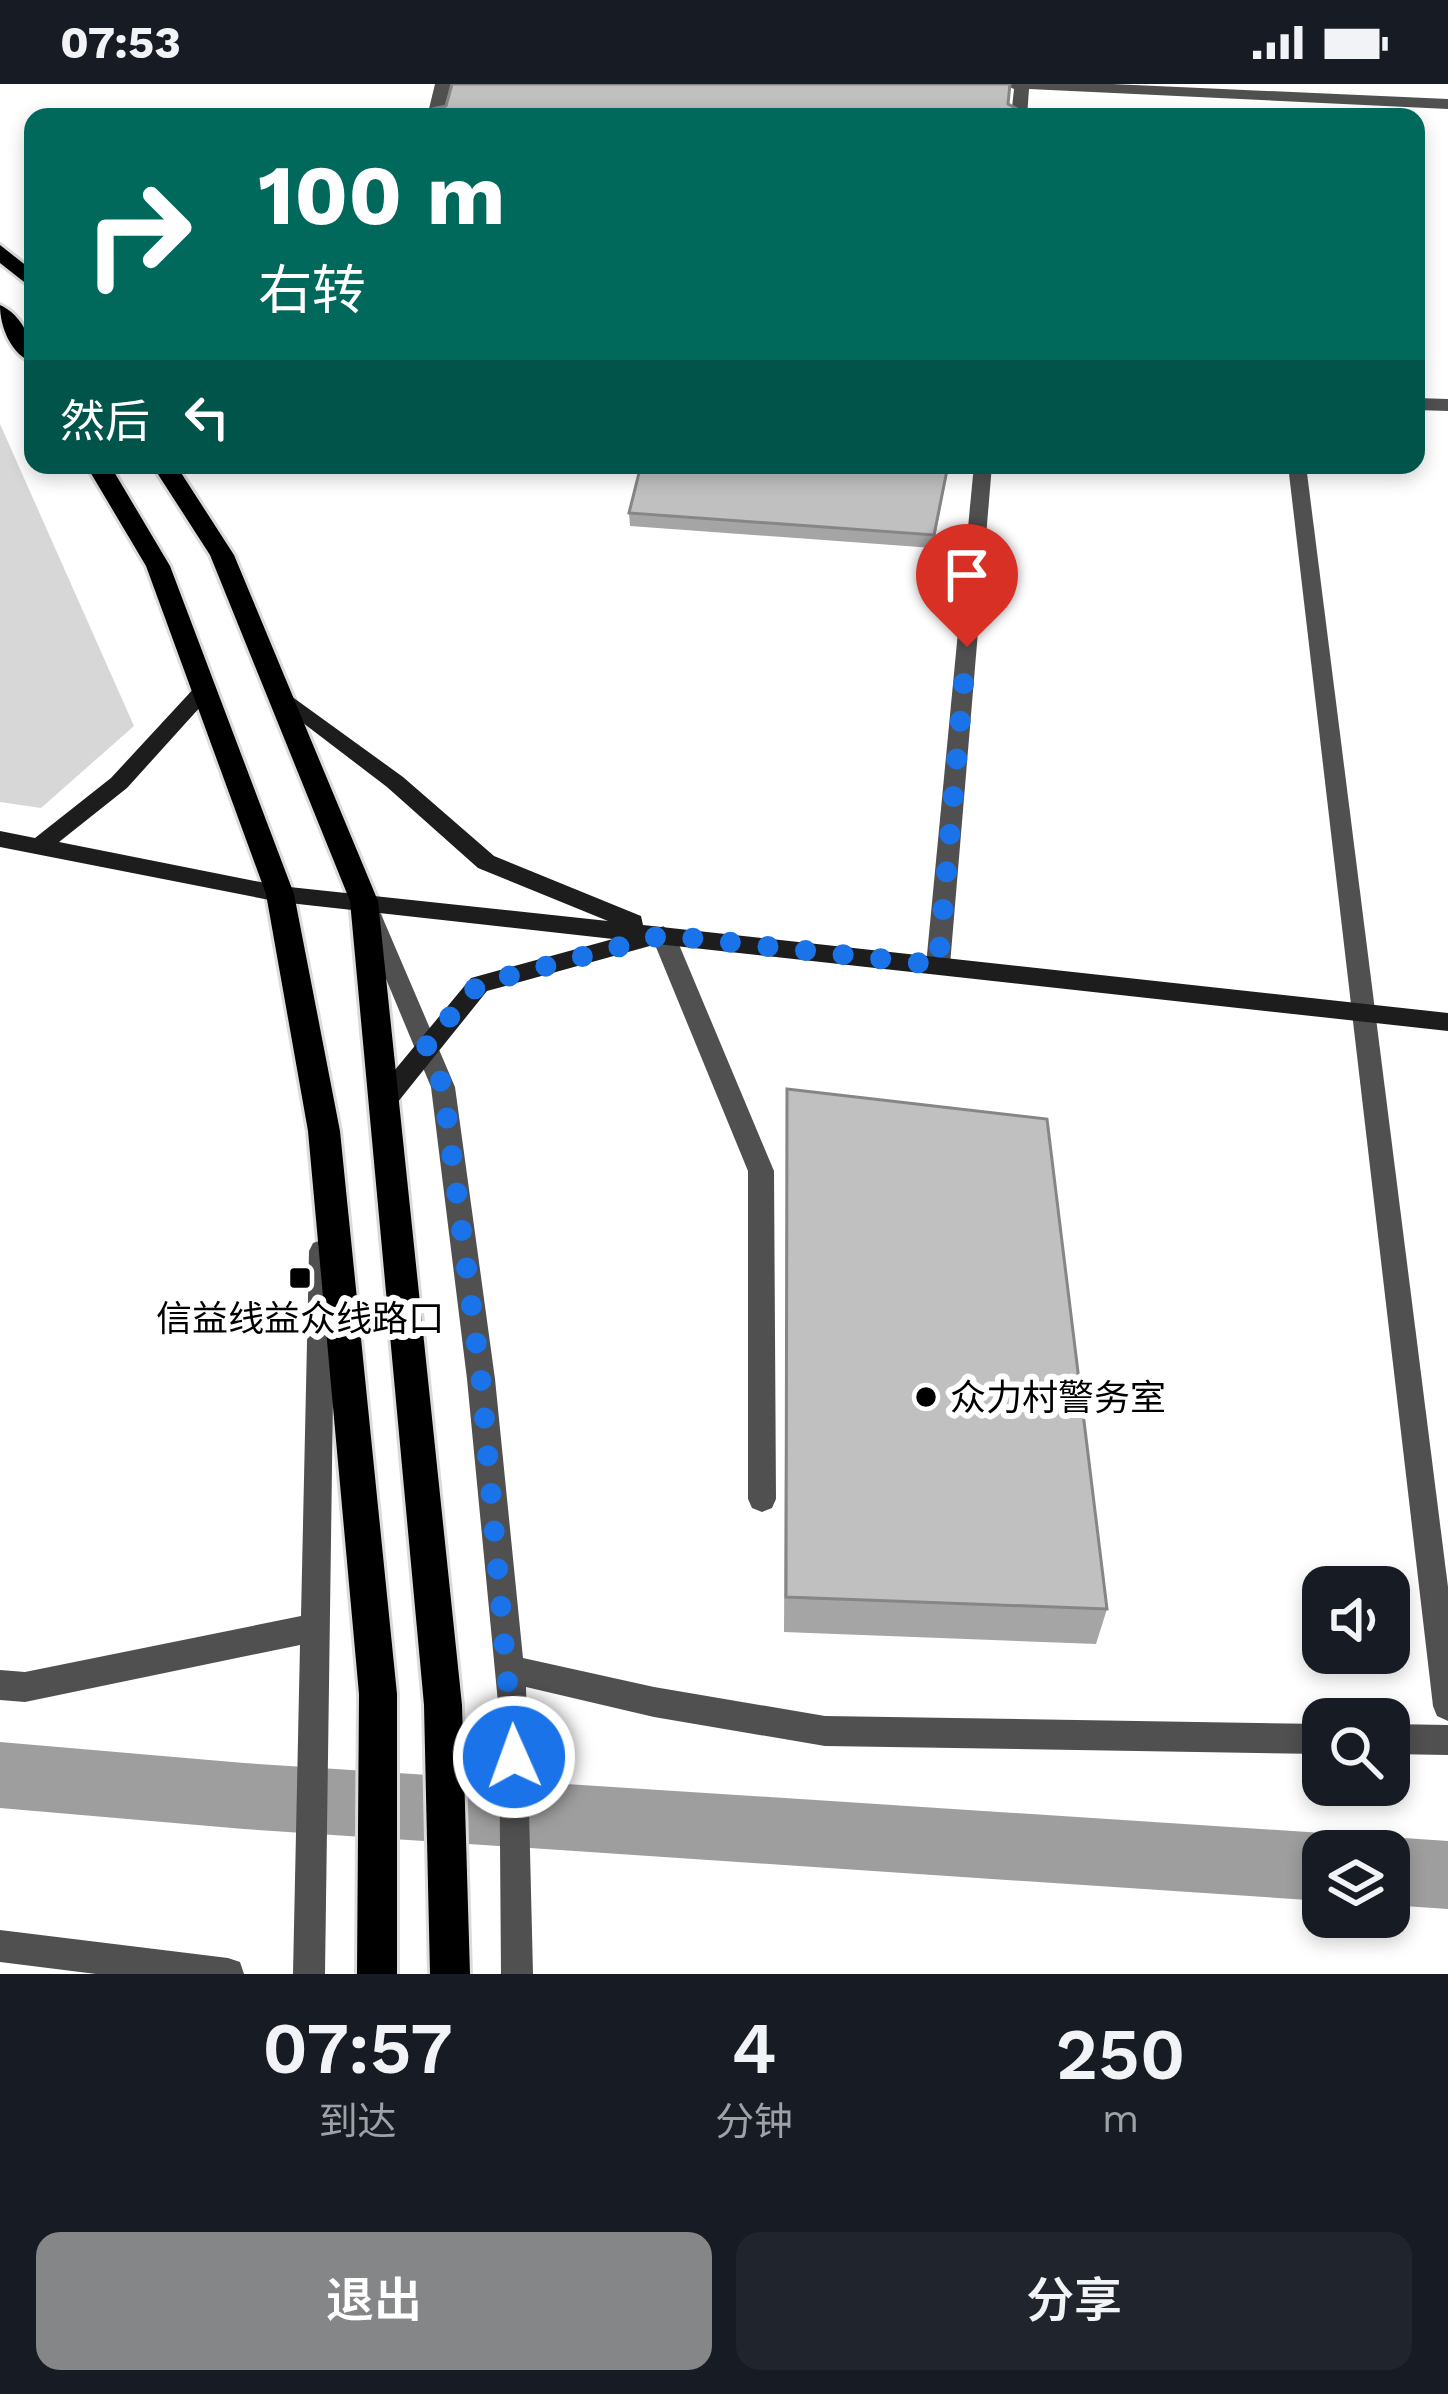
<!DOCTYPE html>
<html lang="zh">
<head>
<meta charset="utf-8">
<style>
	body { margin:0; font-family:"Work Sans","Noto Sans SC",sans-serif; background:#20242c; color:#f1f3f6; height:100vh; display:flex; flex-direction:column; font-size:45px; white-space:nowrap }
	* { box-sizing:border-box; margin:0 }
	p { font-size:39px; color:#9ea1a6 }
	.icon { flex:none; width:66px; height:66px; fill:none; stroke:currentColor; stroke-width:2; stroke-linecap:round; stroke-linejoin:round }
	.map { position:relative; height:1890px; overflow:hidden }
	.drawer { display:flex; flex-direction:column; background:#171b24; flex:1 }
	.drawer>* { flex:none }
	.banner { position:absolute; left:24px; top:24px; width:1401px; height:366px; border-radius:24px; box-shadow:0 6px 18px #0003; background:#00695c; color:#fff; overflow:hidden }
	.buttons { position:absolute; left:1302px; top:1482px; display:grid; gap:24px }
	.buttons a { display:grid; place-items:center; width:108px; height:108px; border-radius:24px; background:#171b24; box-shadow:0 6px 18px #0003; font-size:60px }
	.pin { position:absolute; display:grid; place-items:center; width:102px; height:102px; color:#fff; margin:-123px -51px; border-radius:50% 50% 50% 0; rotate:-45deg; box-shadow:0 0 12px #0007 }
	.pin .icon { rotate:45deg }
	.me { position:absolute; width:132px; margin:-66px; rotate:358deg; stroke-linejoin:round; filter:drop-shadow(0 0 9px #0008) }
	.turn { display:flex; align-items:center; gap:42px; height:252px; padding:0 36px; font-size:54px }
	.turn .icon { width:156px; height:156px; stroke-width:2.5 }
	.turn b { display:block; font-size:84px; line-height:102px }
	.then { display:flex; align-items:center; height:114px; padding:0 36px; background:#0003; gap:24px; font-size:45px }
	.eta { display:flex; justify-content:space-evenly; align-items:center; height:204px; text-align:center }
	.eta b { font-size:72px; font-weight:600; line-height:84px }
	.action { display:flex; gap:24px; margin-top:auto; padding:24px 36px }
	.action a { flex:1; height:138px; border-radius:24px; background:#858687; color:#fff; font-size:48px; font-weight:600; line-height:138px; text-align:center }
	.action a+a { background:#20242c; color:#f1f3f6 }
	.status { display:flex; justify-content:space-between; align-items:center; height:84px; padding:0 60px; background:#171b24; direction:ltr }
	.status svg { height:33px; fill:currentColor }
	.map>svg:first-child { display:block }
	.green { fill:#d7d7d7 }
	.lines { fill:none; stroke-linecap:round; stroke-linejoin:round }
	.canal { fill:#9e9e9e; fill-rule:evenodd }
	.primary-casing { stroke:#dbdbdb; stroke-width:6 }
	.street { fill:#505050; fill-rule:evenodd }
	.secondary { fill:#1d1d1d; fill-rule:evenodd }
	.primary { fill:#000; fill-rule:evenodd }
	.wall { fill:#a5a5a5 }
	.building { fill:#c0c0c0; stroke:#868686; stroke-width:3 }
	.route { stroke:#1a73e8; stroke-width:21; stroke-dasharray:0 37.8 }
	.poi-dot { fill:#000; stroke:#fff; stroke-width:4.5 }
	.labels { text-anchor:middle; stroke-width:12; stroke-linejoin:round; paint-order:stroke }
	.poi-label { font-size:36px; fill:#000; stroke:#fff }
</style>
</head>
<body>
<div class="status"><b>07:53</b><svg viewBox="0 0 49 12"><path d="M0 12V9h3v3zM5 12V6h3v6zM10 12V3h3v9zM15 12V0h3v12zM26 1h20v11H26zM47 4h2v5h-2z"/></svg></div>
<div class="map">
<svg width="1448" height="1890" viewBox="0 0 1448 1890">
	<rect width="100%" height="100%" fill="#fff"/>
	<path class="green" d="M0 340 134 642 41 724 0 718Z"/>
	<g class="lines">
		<g class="canal">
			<path d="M0 1658 244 1679 1323 1749 1347 1759 1350 1767H1323V1817L244 1745 0 1724Z"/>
			<path d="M1389 1753 1448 1757V1825L1389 1821V1767H1364Z"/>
		</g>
		<g class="primary-casing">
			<g id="primary">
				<path d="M0 161 33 187V205L0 179Z"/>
				<path d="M0 221C22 231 33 256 33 279 11 270 0 244 0 221Z"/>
				<path d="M86 381H110L170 482 294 810 340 1047 397 1610V1890H357L359 1610 308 1047 266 810 146 482Z"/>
				<path d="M152 381H176L234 471 378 817 462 1621 470 1890H430L424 1621 350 817 210 471Z"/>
			</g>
		</g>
		<g class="street">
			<path d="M435 0H451L443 33H427Z"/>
			<path d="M1003 0H1112L1448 15V25L1029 5 1027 33H1011L1014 5Z"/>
			<path d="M1416 314 1448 315V327L1416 326Z"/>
			<path d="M974 381H992L950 881 938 890 926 881Z"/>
			<path d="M1288 381H1306L1448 1503V1637L1437 1632 1433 1622Z"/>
			<path d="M370 821 381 830 455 1003 495 1295 523 1574 654 1603 825 1632 1323 1640V1670L825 1662 654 1633 526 1603 533 1890H501L499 1629 467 1295 431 1003 359 830Z"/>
			<path d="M663 842 675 851 774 1087 776 1415 772 1424 762 1428 752 1424 748 1415V1087L651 851Z"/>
			<path d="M322 1156 331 1159 335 1167 325 1890H293L300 1561 25 1618 0 1616V1586L25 1588 301 1532 309 1167 313 1159Z"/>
			<path d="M1389 1640 1448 1641V1671L1389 1670Z"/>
			<path d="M0 1846 228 1874 240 1878 244 1890H96L0 1878Z"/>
		</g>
		<path class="secondary" d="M204 599 214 606 211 611 127 704 59 758 280 802 608 837 478 784 387 703 273 616 270 611 273 606 280 604 403 693 494 772 641 832 643 841 1448 929V947L657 860 487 907 393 1024H375L372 1017 375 1010 471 894 613 855 280 818 0 763V747L35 754 111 694 197 601Z"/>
		<use href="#primary" class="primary"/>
	</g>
	<g class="wall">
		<path d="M641 381H949L933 464 630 442 629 429Z"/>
		<path d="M787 1005 1107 1525 1096 1560 784 1548Z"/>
	</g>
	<g class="building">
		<path d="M452 0H1010L1008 20 1017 25 1016 33H430L432 25 446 22Z"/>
		<path d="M641 381H948L934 451 629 429Z"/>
		<path d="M787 1005 1047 1035 1107 1525 786 1513Z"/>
	</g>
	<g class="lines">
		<path class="route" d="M514 1673 481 1295 443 1003 426 960 479 900 663 851 938 881 967 563"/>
	</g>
	<g class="poi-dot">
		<rect x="288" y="1182" width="24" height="24" rx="6"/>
		<circle cx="926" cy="1313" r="12"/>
	</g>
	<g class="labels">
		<g class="poi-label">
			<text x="300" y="1247">信益线益众线路口</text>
			<text x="950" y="1326" text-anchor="start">众力村警务室</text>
		</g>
	</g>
</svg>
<div class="buttons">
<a><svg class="icon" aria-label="sound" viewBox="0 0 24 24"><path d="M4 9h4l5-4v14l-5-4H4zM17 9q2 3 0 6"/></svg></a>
<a><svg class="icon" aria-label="search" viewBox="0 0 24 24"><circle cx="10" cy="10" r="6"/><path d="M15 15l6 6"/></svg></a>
<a><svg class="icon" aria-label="layers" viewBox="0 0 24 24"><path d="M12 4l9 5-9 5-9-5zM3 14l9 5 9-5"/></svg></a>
</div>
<div class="pin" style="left:967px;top:563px;background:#d93025"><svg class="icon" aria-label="arrive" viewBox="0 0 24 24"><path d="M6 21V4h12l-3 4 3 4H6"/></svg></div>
<svg class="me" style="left:514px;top:1673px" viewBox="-20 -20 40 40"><circle r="17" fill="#1a73e8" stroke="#fff" stroke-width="3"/><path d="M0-11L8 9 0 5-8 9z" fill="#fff"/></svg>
<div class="banner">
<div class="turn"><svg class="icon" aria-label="right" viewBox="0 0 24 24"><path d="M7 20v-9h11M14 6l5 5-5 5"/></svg><div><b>100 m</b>右转</div></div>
<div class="then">然后<svg class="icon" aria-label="left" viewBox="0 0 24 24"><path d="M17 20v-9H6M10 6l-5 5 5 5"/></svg></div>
</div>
</div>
<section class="drawer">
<div class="eta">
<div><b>07:57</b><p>到达</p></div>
<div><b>4</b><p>分钟</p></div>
<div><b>250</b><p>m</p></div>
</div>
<div class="action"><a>退出</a><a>分享</a></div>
</section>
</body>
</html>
